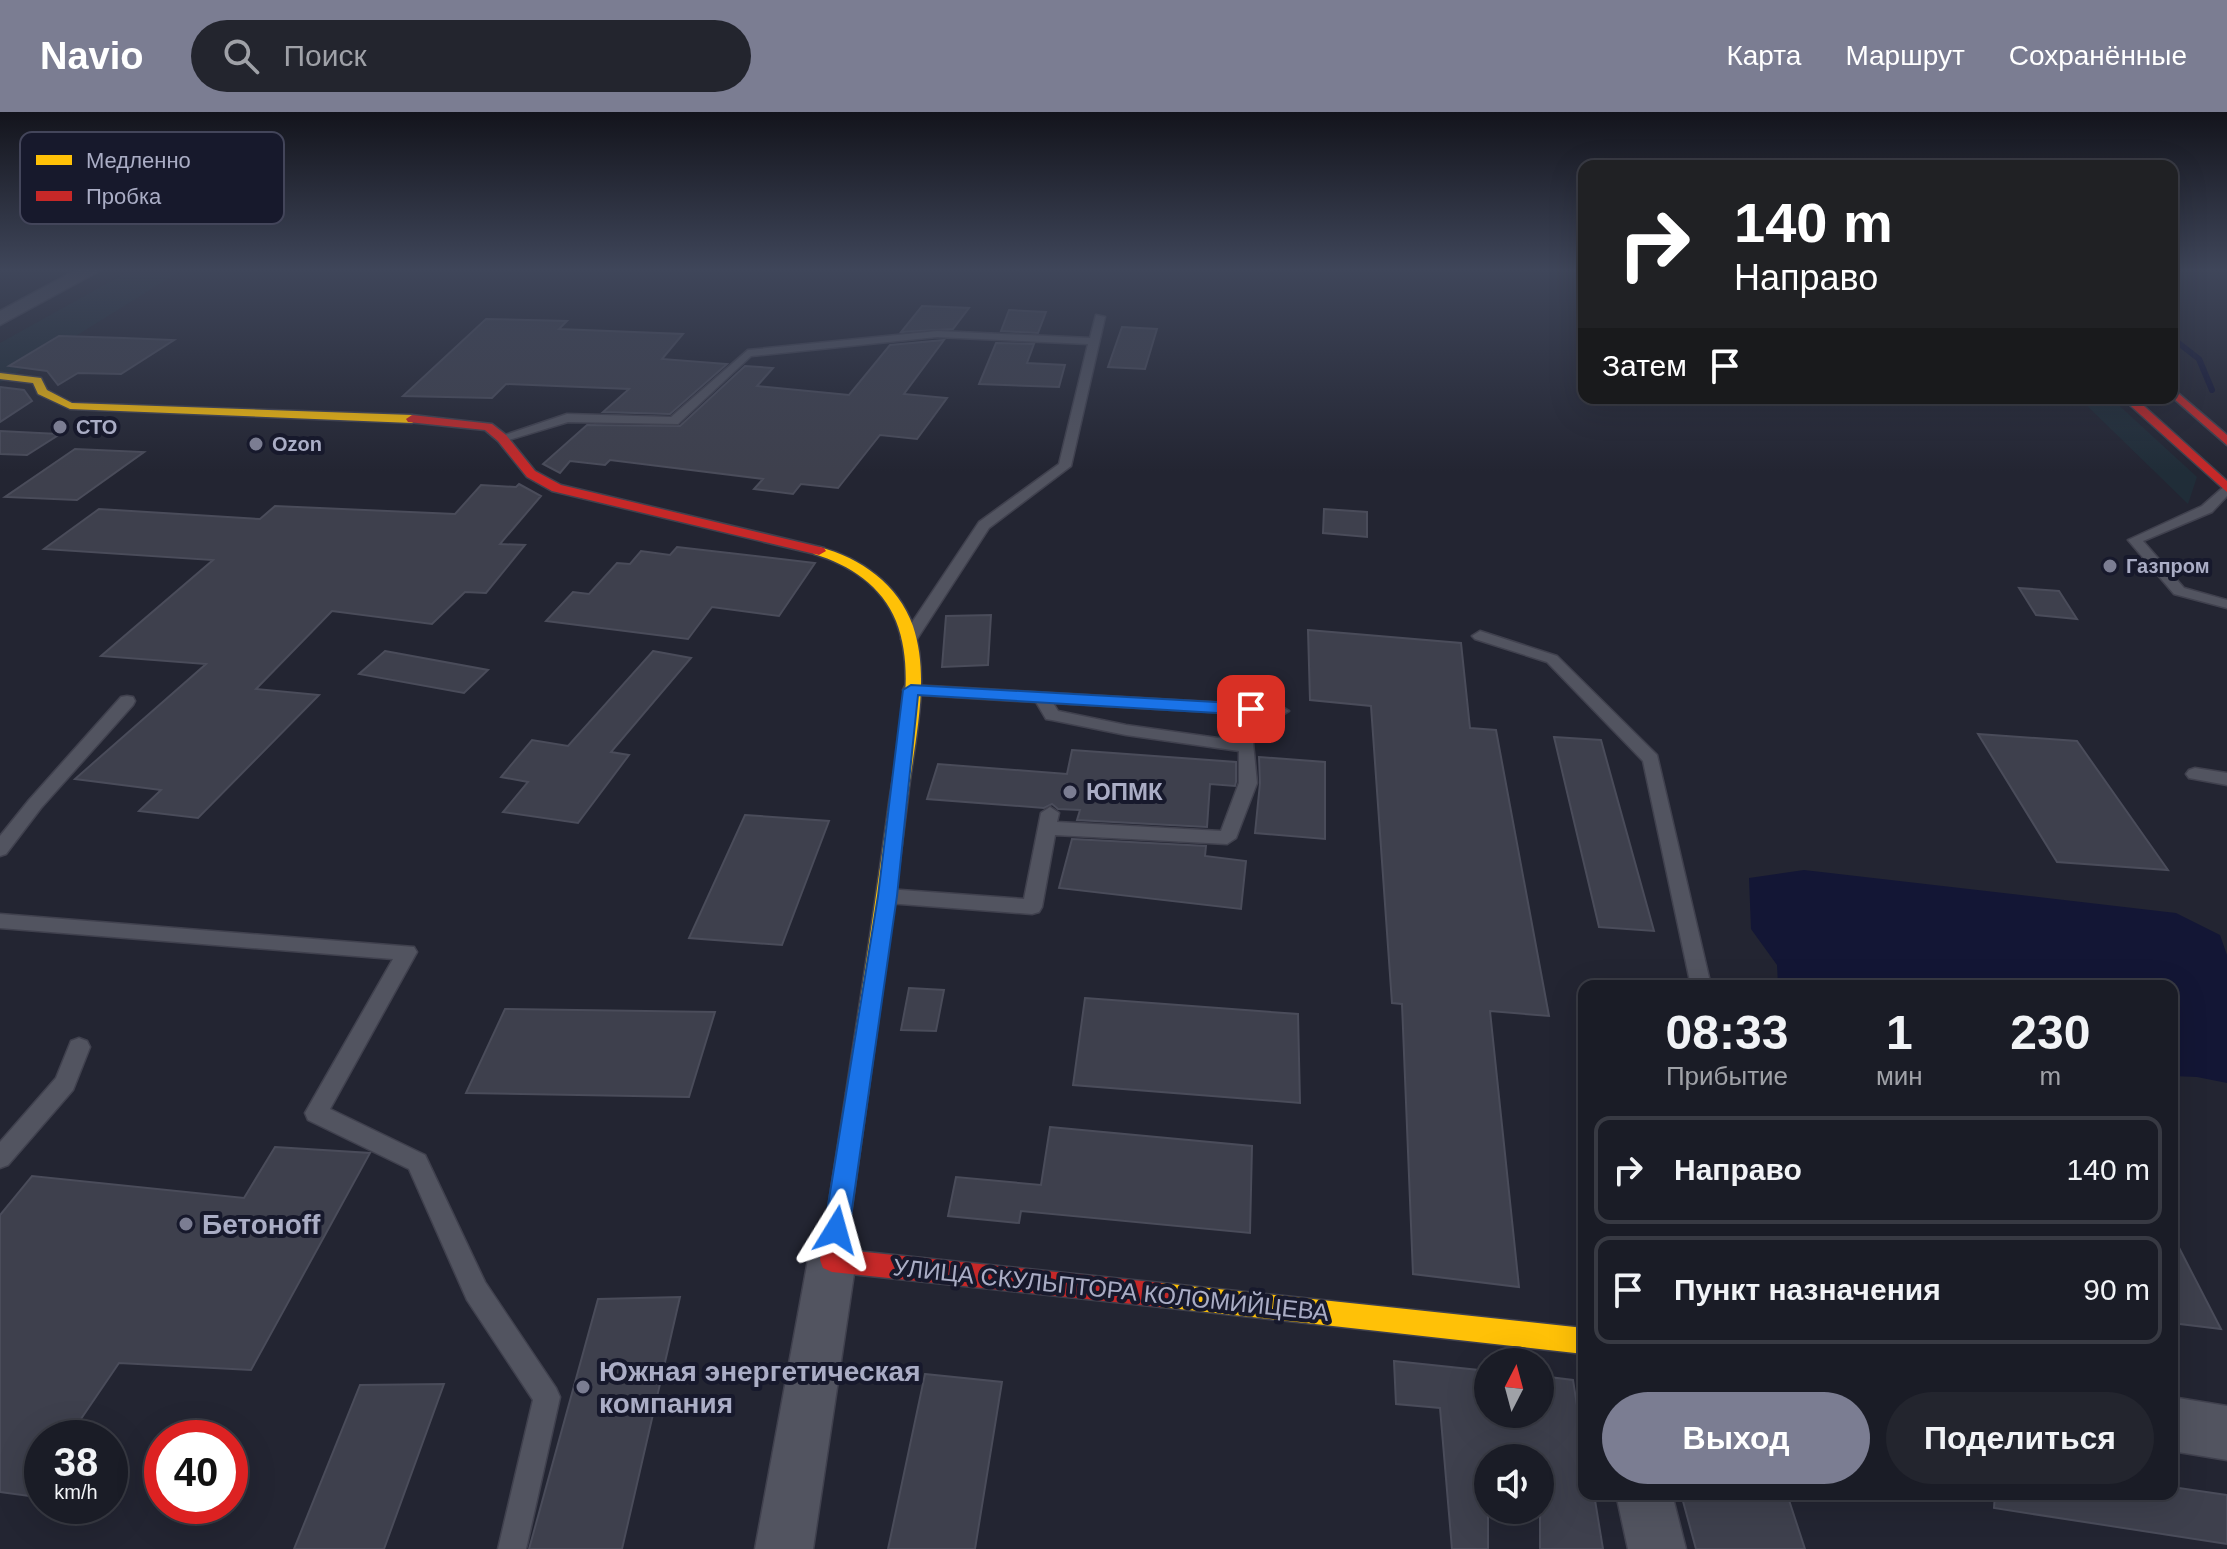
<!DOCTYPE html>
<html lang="ru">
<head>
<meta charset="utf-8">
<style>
	body { margin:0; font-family:Arial,sans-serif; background:#23252e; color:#f1f3f6; height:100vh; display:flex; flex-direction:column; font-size:30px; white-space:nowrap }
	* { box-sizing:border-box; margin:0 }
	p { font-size:26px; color:#9fa1a7 }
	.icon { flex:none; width:44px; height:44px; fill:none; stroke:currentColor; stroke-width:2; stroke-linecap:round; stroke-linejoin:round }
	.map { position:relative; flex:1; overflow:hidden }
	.details { position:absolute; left:1578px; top:868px; width:600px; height:520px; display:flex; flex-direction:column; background:#1a1c26; border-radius:16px; box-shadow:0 8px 32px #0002,0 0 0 2px #383a43 }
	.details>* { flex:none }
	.hud { position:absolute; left:1578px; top:48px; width:600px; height:244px; border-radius:16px; box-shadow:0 8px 32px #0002,0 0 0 2px #383a43; background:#202124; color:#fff; overflow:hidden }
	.needle { width:52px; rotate:6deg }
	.fabs { position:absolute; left:1474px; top:1236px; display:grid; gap:16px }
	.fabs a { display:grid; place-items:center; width:80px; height:80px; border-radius:50%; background:#1a1c26; box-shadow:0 8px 32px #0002,0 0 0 2px #383a43; font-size:40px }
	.speed { position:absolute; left:24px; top:1308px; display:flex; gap:16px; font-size:40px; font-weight:700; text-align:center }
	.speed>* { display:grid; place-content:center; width:104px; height:104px; border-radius:50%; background:#1a1c26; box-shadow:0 8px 32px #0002,0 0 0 2px #383a43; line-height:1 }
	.speed small { font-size:20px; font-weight:400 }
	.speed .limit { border:12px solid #d22; background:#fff; color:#111 }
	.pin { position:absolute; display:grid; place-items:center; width:68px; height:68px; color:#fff; margin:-34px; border-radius:16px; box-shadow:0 4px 12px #0006 }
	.me { position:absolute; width:88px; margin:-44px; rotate:8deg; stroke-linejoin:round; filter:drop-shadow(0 0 6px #0008) }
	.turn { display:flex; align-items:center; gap:28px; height:168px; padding:0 24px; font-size:36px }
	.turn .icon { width:104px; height:104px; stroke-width:2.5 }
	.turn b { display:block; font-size:56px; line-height:68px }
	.then { display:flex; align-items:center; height:76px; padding:0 24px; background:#0003; gap:16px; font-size:30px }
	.eta { display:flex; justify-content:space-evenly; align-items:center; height:136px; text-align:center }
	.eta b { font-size:48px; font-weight:700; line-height:56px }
	.action { display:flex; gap:16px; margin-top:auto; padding:16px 24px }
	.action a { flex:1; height:92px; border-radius:48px; background:#7b7d92; color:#fff; font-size:32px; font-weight:700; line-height:92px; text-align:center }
	.action a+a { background:#23252e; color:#f1f3f6 }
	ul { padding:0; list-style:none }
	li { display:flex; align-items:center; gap:24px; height:108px; margin:0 16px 12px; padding:0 8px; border:4px solid #383a43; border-radius:16px }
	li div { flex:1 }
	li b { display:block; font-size:30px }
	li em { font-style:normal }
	header { display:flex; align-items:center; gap:48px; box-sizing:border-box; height:112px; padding:0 40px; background:#7b7d92; color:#fff }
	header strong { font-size:38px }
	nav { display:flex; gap:44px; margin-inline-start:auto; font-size:28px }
	.search { width:560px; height:72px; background:#23252e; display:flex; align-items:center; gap:20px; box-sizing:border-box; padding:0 28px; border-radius:44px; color:#9fa1a7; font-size:30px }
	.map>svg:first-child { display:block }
	.green { fill:#202d38 }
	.water { fill:#131635 }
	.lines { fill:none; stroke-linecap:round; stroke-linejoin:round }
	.stream { stroke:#131635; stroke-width:6 }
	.building { fill:#3e404d; stroke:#4a4c5a; stroke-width:2 }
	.lane-casing { stroke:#40414e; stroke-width:3 }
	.street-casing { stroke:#40414e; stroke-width:3 }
	.slow-casing { stroke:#40414e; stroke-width:3 }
	.jam-casing { stroke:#40414e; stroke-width:3 }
	.lane { fill:#525460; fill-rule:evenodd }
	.street { fill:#525460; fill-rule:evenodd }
	.slow { fill:#ffc107; fill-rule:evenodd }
	.jam { fill:#c62828; fill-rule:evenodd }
	.route { fill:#1a73e8; stroke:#114b97; stroke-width:2 }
	.poi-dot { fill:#7b7d92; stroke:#17192c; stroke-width:3 }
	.labels { text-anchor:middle; stroke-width:8; stroke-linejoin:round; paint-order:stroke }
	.far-poi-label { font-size:20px; font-weight:bold; fill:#aaadc5; stroke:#17192c; text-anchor:start }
	.poi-label { font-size:24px; font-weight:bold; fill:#aaadc5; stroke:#17192c; text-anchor:start }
	.street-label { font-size:24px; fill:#aaadc5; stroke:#17192c }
	.near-poi-label { font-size:28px; font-weight:bold; fill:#aaadc5; stroke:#17192c; text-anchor:start }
	.key { fill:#17192c; stroke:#43455a; stroke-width:2 }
	.key-label { font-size:22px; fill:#aaadc5 }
</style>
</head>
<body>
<header>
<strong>Navio</strong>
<div class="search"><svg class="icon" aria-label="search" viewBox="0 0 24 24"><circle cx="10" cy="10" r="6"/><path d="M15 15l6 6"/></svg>Поиск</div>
<nav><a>Карта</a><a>Маршрут</a><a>Сохранённые</a></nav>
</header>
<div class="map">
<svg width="2227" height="1437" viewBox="0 0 2227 1437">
	<rect width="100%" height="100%" fill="#232532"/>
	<g class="green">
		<path d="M131 158H182L0 271V231Z"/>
		<path d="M2079 286H2111L2197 365 2188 392Z"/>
	</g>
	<path class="water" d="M1804 758 2176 801 2220 823 2227 843V971L2197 965 2172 964V874H1778L1777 853 1751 817 1749 766Z"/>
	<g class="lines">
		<path class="stream" d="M2172 226 2199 247 2212 278"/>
	</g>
	<g class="building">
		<path d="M922 194 969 196 953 217 901 220Z"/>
		<path d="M1009 198 1046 200 1038 221 1001 219Z"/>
		<path d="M486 207 567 209 559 217 683 222 662 247 727 252 670 302 603 300 629 277 506 272 492 286 403 284Z"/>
		<path d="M1122 215 1157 217 1145 257 1108 255Z"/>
		<path d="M59 224 124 226 174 228 121 262 78 261 58 273 47 259 9 254Z"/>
		<path d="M944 228 904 282 947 286 917 327 880 323 838 376 801 372 793 382 754 377 763 367 610 348 605 353 570 349 560 361 543 352 587 313 680 314 745 254 773 256 757 274 849 283 890 233Z"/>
		<path d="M996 231 1034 232 1027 251 1065 253 1059 275 979 272Z"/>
		<path d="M0 275 24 278 32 289 0 310Z"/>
		<path d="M0 319 60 322 27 343 0 342Z"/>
		<path d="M75 337 144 340 77 388 5 385Z"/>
		<path d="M519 372 541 384 500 432 525 433 486 481 465 480 432 512 332 499 256 577 319 583 198 706 139 699 161 678 75 667 206 552 101 544 213 448 44 437 99 397 260 407 275 394 455 402 481 373 516 375Z"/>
		<path d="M1324 397 1367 400V425L1323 421Z"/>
		<path d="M677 435 815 451 779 504 712 495 688 527 546 509 573 480 589 482 617 451 630 452 641 439 670 443Z"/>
		<path d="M2019 476 2059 479 2077 507 2036 503Z"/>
		<path d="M991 503 988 553 942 555 946 504Z"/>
		<path d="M1308 518 1461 531 1470 616 1496 618 1549 904 1490 899 1519 1175 1413 1162 1402 892 1392 891 1371 594 1310 588Z"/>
		<path d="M385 539 488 558 464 581 359 562Z"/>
		<path d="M653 539 691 546 611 640 629 643 578 711 503 700 528 670 501 665 532 628 568 634Z"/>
		<path d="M1978 622 2077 629 2168 758 2057 750Z"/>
		<path d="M1554 625 1601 628 1654 819 1599 815Z"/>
		<path d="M1072 638 1236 650V670L1235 674 1210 672 1207 715 1077 708 1080 698 1058 697 1052 692 1044 696 927 687 938 652 1067 662Z"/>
		<path d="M1259 645 1325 650V727L1255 721 1260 671Z"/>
		<path d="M745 703 829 709 782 833 689 826Z"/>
		<path d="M1072 727 1206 734 1205 744 1246 749 1241 797 1059 776Z"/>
		<path d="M909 876 944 878 936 919 901 918Z"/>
		<path d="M1085 886 1298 902 1300 991 1073 973Z"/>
		<path d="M505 897 715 900 689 985 466 981Z"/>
		<path d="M1050 1015 1252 1034 1250 1121 1021 1099 1019 1111 948 1104 956 1065 1041 1073Z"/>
		<path d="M275 1035 370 1041 251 1258 119 1251 68 1326H42V1364L29 1384 0 1380V1103L32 1064 244 1086Z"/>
		<path d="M2172 1122 2221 1217 2172 1211Z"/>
		<path d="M680 1185 622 1437H529L598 1187Z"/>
		<path d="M1394 1249 1488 1259V1302H1540V1264L1573 1268 1584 1338V1382H1594L1603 1437H1540V1346H1488V1437H1452L1440 1296 1396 1292Z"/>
		<path d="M925 1262 1002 1270 975 1437H888Z"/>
		<path d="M444 1272 384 1437H294L360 1273Z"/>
		<path d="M2172 1375 2227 1383V1432L1994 1396 1995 1382H2172Z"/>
		<path d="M1681 1382H1787L1805 1437H1696Z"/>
	</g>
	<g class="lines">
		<g class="lane-casing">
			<g id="lane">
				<path d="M1096 203 1105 205 1071 354 989 416 917 527 909 532 901 527 979 410 1059 352 1088 232 937 225 751 244 678 312 568 310 502 330 496 326 567 302 671 305 748 238 937 219 1090 226Z"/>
				<path d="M2227 372V384L2212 400 2143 429 2184 476 2227 488V496L2174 482 2128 428 2202 394Z"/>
				<path d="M1480 519 1557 544 1657 643 1711 874H1691L1643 649 1547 550 1475 527 1472 524Z"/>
				<path d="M911 573 1281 594 1289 599 1281 604 1053 591 1058 599 1126 613 1253 631 1257 671 1236 726 1227 732 1055 723 1042 795 1039 800 1032 802 887 791 880 789 878 784 880 779 887 777 1024 787 1041 701 1050 695 1059 701 1057 710 1221 719 1239 671V639L1126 623 1052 608 1046 607 1036 590 905 582 903 578 905 574Z"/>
				<path d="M127 584 133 585 135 589 133 593 41 696 6 742 0 744V724L29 688 121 585Z"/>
				<path d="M2195 656 2227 661V673L2189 666 2186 662 2189 658Z"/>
				<path d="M0 802 414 835 417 840 330 997 425 1043 485 1170 556 1276 560 1285 526 1437H498L533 1288 467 1188 409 1057 308 1008 305 1001 393 847 0 816Z"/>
				<path d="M79 926 87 929 90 935 73 978 8 1053 0 1056V1030L56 966 71 929Z"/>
			</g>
		</g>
		<g class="street-casing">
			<g id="street">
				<path d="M76 158H101L0 213V199Z"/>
				<path d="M832 1125 849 1131 856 1148 813 1437H755L808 1148 815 1131Z"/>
				<path d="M2172 1285 2227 1294V1348L2172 1339Z"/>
				<path d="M1616 1382H1672L1686 1437H1628Z"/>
			</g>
		</g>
		<g class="slow-casing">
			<g id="slow">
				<path d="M0 261 41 266 47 278 72 291 412 303 418 307 412 311 70 297 38 282 33 271 0 267Z"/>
				<path d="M819 435C861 446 898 472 913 514 931 568 914 630 908 684 896 783 882 882 868 981L865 988 857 990 849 988 846 981C861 884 876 788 889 691 897 635 918 564 896 509 882 474 850 453 814 442L812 439Z"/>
				<path d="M1161 1171 1584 1216V1242L1161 1195 1152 1192 1149 1183 1152 1174Z"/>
			</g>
		</g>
		<g class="jam-casing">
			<g id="jam">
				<path d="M2172 276 2227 323V333L2172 285Z"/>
				<path d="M2122 286H2135L2227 369V380Z"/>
				<path d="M412 303 492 312 506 323 535 359 561 373 824 436 826 439 819 443 552 379 527 365 498 329 485 318 408 310 406 307Z"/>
				<path d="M857 972 865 974 868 981 846 1138 1161 1171 1170 1174 1173 1183 1170 1192 1161 1195 832 1160 823 1156 820 1148 846 981 849 974Z"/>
			</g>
		</g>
		<use href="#lane" class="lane"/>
		<use href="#street" class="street"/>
		<use href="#slow" class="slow"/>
		<use href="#jam" class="jam"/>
	</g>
	<linearGradient id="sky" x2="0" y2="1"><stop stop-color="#13141c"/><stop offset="0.44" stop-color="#3f465a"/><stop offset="1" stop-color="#3f465a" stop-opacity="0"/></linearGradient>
	<rect width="2227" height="359" fill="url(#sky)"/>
	<path class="route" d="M911 573 1251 592 1259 597 1251 603 918 583 897 784 849 1118 845 1126 836 1129 828 1126 824 1118 878 784 903 578Z"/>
	<g class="poi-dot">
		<circle cx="60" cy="315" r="8"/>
		<circle cx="256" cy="332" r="8"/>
		<circle cx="2110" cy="454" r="8"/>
		<circle cx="1070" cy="680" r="8"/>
		<circle cx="186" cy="1112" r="8"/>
		<circle cx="583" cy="1275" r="8"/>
	</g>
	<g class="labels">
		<g class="far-poi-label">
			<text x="76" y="322">СТО</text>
			<text x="272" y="339">Ozon</text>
			<text x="2126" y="461">Газпром</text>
		</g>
		<g class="poi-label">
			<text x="1086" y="688">ЮПМК</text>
		</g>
		<g class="street-label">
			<text transform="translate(1111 1178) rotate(6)" y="8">УЛИЦА СКУЛЬПТОРА КОЛОМИЙЦЕВА</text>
		</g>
		<g class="near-poi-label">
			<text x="202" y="1122">Бетонoff</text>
			<text x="599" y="1269">Южная энергетическая<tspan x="599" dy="32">компания</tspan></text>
		</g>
	</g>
	<rect x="20" y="20" width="264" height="92" rx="12" class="key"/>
	<rect x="36" y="43" width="36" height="10" fill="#ffc107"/>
	<rect x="36" y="79" width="36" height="10" fill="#c62828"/>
	<g class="key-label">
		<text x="86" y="56">Медленно</text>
		<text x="86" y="92">Пробка</text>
	</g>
</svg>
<div class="fabs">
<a><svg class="needle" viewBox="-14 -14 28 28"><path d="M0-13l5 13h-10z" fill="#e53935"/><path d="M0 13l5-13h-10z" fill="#9fa1a7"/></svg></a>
<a><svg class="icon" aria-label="sound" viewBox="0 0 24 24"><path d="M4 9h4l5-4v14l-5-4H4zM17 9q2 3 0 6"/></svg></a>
</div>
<div class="speed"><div>38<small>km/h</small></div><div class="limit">40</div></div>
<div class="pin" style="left:1251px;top:597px;background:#d93025"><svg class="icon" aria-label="arrive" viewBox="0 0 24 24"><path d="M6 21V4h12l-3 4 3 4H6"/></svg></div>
<svg class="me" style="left:836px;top:1118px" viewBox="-20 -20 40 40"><path d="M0-17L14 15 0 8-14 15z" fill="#1a73e8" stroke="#fff" stroke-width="4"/></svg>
<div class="hud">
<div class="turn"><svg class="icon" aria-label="right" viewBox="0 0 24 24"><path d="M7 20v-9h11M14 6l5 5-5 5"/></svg><div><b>140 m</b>Направо</div></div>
<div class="then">Затем<svg class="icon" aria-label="arrive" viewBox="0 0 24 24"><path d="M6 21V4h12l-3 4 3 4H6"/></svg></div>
</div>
<section class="details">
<div class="eta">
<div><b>08:33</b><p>Прибытие</p></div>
<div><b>1</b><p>мин</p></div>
<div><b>230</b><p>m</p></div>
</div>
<ul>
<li><svg class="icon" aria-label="right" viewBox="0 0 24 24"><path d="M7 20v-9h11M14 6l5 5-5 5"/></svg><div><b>Направо</b></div><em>140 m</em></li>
<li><svg class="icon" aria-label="arrive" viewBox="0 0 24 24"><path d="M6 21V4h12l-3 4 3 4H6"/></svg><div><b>Пункт назначения</b></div><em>90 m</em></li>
</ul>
<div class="action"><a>Выход</a><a>Поделиться</a></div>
</section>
</div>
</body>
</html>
